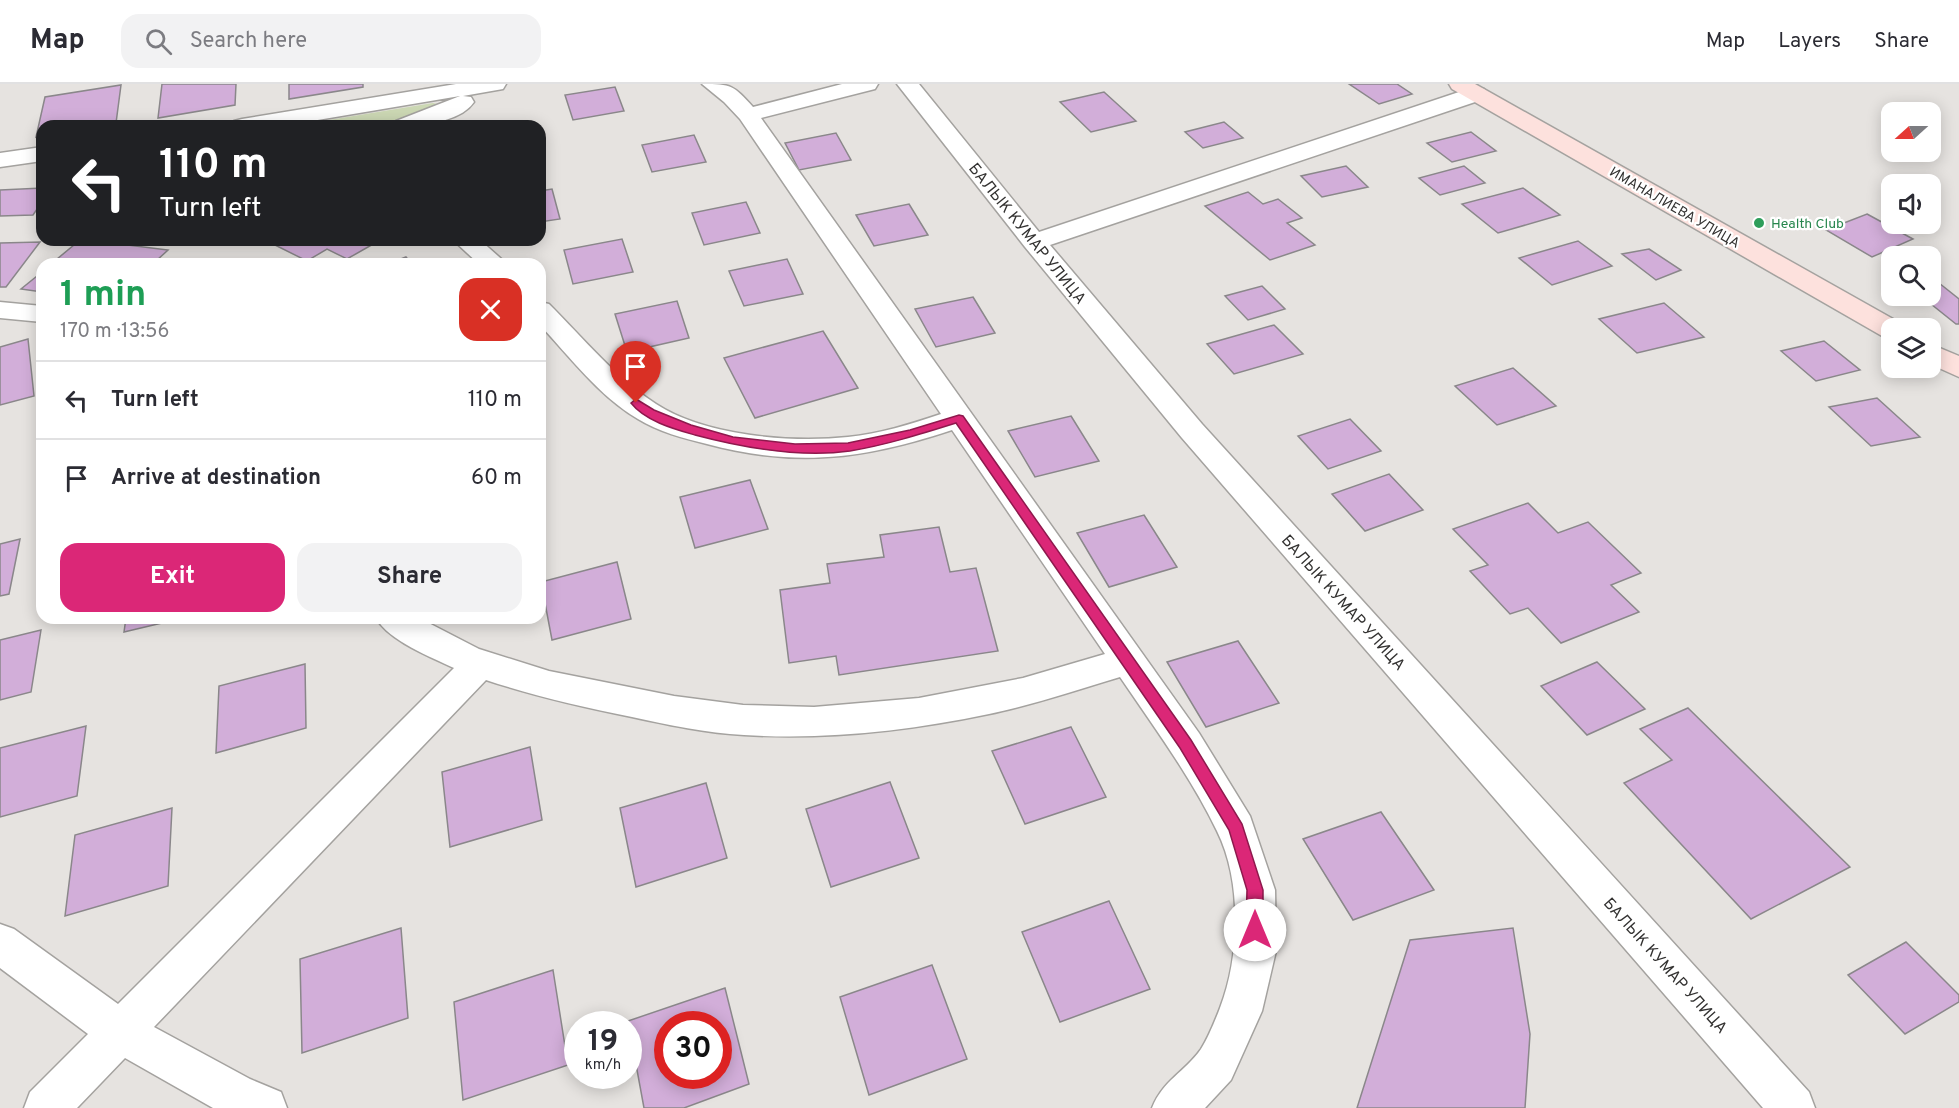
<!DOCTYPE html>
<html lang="en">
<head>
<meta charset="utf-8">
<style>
	body { margin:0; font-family:Overpass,sans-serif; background:#f2f2f3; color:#2b2b33; height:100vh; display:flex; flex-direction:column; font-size:22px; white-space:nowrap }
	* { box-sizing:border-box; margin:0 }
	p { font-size:20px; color:#7c7c81 }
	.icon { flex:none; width:33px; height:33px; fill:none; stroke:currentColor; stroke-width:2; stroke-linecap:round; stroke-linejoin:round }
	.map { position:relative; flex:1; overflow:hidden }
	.details { position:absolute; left:36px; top:174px; width:510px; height:366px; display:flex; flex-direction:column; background:#fff; border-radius:18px; box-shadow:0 3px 15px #0003 }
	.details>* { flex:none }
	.hud { position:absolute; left:36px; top:36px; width:510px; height:126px; border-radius:18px; box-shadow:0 3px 15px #0003; background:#202124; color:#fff; overflow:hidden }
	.needle { width:39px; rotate:249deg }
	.buttons { position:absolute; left:1881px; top:18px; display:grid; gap:12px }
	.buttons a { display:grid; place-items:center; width:60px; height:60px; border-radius:12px; background:#fff; box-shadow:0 3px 15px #0003; font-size:30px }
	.speed { position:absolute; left:564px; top:927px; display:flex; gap:12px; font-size:30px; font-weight:700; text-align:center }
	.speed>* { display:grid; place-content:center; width:78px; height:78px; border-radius:50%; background:#fff; box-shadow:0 3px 15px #0003; line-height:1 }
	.speed small { font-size:15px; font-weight:400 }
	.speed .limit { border:9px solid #d22; background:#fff; color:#111 }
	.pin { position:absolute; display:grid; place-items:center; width:51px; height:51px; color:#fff; margin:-62px -26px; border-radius:50% 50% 50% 0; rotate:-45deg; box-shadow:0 0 6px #0007 }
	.pin .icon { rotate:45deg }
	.me { position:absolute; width:66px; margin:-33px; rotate:0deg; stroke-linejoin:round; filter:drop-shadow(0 0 4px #0008) }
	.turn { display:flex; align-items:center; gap:21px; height:126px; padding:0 24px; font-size:27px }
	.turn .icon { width:78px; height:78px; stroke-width:2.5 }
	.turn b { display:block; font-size:42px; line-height:51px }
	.round { display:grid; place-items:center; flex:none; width:63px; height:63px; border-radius:18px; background:#f2f2f3 }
	.head { display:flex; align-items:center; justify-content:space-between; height:102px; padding:0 24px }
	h1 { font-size:36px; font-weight:700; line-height:45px; color:#1e9e55 }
	.button { display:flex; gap:12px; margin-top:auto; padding:12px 24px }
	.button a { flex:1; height:69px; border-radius:18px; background:#db2777; color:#fff; font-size:24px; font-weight:700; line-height:69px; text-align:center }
	.button a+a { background:#f2f2f3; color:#2b2b33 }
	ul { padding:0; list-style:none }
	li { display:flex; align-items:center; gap:18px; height:78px; padding:0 24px; border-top:2px solid #e1e1e2 }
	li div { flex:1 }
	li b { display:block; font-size:22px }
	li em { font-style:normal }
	header { display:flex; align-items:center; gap:36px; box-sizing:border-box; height:84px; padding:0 30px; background:#fff; border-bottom:2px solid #e1e1e2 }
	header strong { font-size:28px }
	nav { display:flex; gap:33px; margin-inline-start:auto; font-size:21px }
	.search { width:420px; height:54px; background:#f2f2f3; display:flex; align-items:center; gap:15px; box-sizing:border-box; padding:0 21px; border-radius:18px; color:#7c7c81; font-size:22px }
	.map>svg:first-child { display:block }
	.green { fill:#ccd8b4 }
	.building { fill:#d2aed9; stroke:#8a878a; stroke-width:1.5; fill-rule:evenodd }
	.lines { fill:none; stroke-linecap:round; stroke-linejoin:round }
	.street-casing { stroke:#a4a29f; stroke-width:3 }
	.secondary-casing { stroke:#a4a29f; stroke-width:3 }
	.street { fill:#fff; fill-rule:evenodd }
	.secondary { fill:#fde1dd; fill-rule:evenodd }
	.route { fill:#db2777; stroke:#8e194d; stroke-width:1.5 }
	.leisure-dot { fill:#2e9e5b; stroke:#fff; stroke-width:2 }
	.labels { text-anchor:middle; stroke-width:4.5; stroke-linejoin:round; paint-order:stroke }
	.far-street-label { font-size:14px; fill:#333231; stroke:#fff }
	.far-leisure-label { font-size:14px; fill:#27864d; stroke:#fff; text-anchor:start }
	.street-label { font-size:16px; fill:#333231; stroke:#fff }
</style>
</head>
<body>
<header>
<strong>Map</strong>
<div class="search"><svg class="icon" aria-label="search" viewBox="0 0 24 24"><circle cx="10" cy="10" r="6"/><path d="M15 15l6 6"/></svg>Search here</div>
<nav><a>Map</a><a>Layers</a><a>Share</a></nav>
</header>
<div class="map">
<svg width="1959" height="1024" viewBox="0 0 1959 1024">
	<rect width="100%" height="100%" fill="#e6e3e0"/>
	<path class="green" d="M433 19 437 20V23L384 42H292Z"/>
	<g class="building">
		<path d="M162 0H236L235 21 158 34Z"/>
		<path d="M289 0H363V3L289 15Z"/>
		<path d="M1349 0H1397L1412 10 1379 20Z"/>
		<path d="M121 1 116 39 100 42H42V51L36 53 45 13Z"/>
		<path d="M615 3 624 27 573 36 565 11Z"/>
		<path d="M1104 8 1136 37 1091 48 1060 18Z"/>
		<path d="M1224 38 1243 54 1203 64 1185 48Z"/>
		<path d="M1471 48 1496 67 1452 78 1427 59Z"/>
		<path d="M836 49 851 76 799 86 785 59Z"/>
		<path d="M694 51 706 78 652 88 642 61Z"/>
		<path d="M1346 82 1368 103 1322 113 1301 92Z"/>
		<path d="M1464 82 1485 99 1440 111 1419 94Z"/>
		<path d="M42 104V118L33 131 0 132V106Z"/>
		<path d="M1523 104 1560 131 1498 149 1462 120Z"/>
		<path d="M552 105 560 135 540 138V107Z"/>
		<path d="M1248 108 1263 120 1278 115 1302 134 1287 139 1315 161 1270 176 1205 122Z"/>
		<path d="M746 118 760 149 704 161 692 129Z"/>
		<path d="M909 120 928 151 874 162 856 131Z"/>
		<path d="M1867 130 1913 155 1872 173 1826 146Z"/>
		<path d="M622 155 633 188 573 200 564 166Z"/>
		<path d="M80 156H115L111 159 168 166 155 178 162 180H51Z"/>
		<path d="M265 156H368L375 159 347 175 327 165 307 177Z"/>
		<path d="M1578 157 1612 182 1552 201 1519 174Z"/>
		<path d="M40 158 6 203H0V159Z"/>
		<path d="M1649 165 1681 186 1656 196 1622 170Z"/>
		<path d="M406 173 412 180H388Z"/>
		<path d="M787 175 803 210 744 222 729 187Z"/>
		<path d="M42 188V208L21 205Z"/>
		<path d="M1939 199 1959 215V240H1956L1921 212H1930V200Z"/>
		<path d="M1262 202 1285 225 1248 236 1225 212Z"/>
		<path d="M973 213 995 249 936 263 915 225Z"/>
		<path d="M677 217 689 254 627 268 615 230Z"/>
		<path d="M1664 219 1704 253 1637 269 1599 235Z"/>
		<path d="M1274 241 1303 270 1234 290 1207 260Z"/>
		<path d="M823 247 858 304 755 334 724 274Z"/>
		<path d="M28 255 34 312 0 321V263Z"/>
		<path d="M1824 257 1860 286 1816 297 1781 267Z"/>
		<path d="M1513 284 1556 322 1497 341 1455 302Z"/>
		<path d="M1877 314 1920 353 1871 362 1829 323Z"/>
		<path d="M1071 332 1099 377 1035 393 1008 347Z"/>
		<path d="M1350 335 1381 367 1328 385 1298 352Z"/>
		<path d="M1389 390 1423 426 1365 447 1332 410Z"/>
		<path d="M750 396 768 445 695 464 680 413Z"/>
		<path d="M1528 419 1558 449 1588 438 1641 489 1611 501 1639 528 1561 559 1528 524 1510 530 1470 487 1488 481 1453 445Z"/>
		<path d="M1144 431 1177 483 1109 503 1077 449Z"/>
		<path d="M939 443 950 488 976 484 998 567 839 591 836 572 789 579 780 506 830 499 827 480 884 473 880 451Z"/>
		<path d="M20 455 9 510 0 512V460Z"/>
		<path d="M617 478 631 535 552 556 541 498Z"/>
		<path d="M126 534H183L124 548Z"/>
		<path d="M41 546 31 608 0 616V556Z"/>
		<path d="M1238 557 1279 619 1206 643 1167 578Z"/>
		<path d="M1597 578 1645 625 1587 651 1541 602Z"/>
		<path d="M305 580 306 644 216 669 219 602Z"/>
		<path d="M1688 624 1850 783 1751 835 1624 699 1672 676 1640 645Z"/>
		<path d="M86 642 77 712 0 733V664Z"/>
		<path d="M1071 643 1106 713 1025 740 992 667Z"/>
		<path d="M530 663 542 736 450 763 442 688Z"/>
		<path d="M890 698 919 774 831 803 806 725Z"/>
		<path d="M706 699 727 774 636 803 620 724Z"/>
		<path d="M172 724 168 802 65 832 75 751Z"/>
		<path d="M1381 728 1434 806 1353 836 1303 755Z"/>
		<path d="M1109 817 1150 905 1060 938 1022 848Z"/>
		<path d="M401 844 408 934 302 969 300 875Z"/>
		<path d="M1513 844 1530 950 1525 1024H1357L1410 856Z"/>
		<path d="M1906 858 1959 911V918L1905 950 1848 891Z"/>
		<path d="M932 881 967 975 869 1011 840 913Z"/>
		<path d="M553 886 568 981 463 1016 454 918Z"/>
		<path d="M725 904 749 1000 684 1024H644L628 937ZM668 940H718V992H668Z"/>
	</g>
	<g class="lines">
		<g class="street-casing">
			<g id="street">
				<path d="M456 0H506L503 5 463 12 471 13 474 18C459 40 416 42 393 42L396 37 460 12 282 42H231L234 37 242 35Z"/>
				<path d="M702 0C732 0 733 1 753 23L842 0H878L875 5 761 34 1199 649 1250 732 1275 806 1276 867 1262 927 1231 996 1205 1024H1152C1163 996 1185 988 1201 965 1208 954 1215 937 1220 924 1240 872 1242 797 1217 747 1191 693 1154 643 1120 593 1076 606 1033 621 989 630 908 647 826 656 744 651 706 649 669 641 632 633 582 623 534 612 486 596L154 943 250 995 281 1008 287 1024H213L125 974 77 1024H24L30 1008 88 950 0 884V840L14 845 118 920 454 584C431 573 389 557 376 534H419L479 565 549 587 674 612 743 621 814 623 919 614 1023 594 1105 570 952 346C865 375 796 384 707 360 683 354 659 348 638 335 599 312 571 274 540 241V218L549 220C584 255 615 293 656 320 705 352 791 359 848 353 879 350 911 340 941 330L740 35 724 18Z"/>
				<path d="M897 0H919L1039 148 1468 5 1476 4 1484 5 1487 10 1484 15 1050 161 1202 340 1809 1008 1815 1024H1763L1182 354 1025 163Z"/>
				<path d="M42 63V77L0 83V69Z"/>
				<path d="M453 156H480L507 180H479Z"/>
				<path d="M0 218 42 222V238L0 234Z"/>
			</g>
		</g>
		<g class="secondary-casing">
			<g id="secondary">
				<path d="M1449 0H1475L1902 240 1904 244H1892V254L1882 252 1452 5Z"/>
				<path d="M1930 260 1959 272V293L1930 280Z"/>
			</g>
		</g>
		<use href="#street" class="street"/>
		<use href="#secondary" class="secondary"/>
	</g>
	<path class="route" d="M636 315 654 326 691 341 733 353 795 360 848 359 910 346 959 331 963 332 1191 656 1242 740 1263 806V846L1261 852 1255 854 1249 852 1246 846 1247 806 1229 746 1180 664 956 339C921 350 886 361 850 367 799 374 744 364 695 351 674 345 645 337 631 319Z"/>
	<circle class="leisure-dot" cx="1759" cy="139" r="6"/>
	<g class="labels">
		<g class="far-street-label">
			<text transform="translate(1675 123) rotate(30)" y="5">ИМАНАЛИЕВА УЛИЦА</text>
		</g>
		<g class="far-leisure-label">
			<text x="1771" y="144">Health Club</text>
		</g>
		<g class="street-label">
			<text transform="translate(1028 149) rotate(51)" y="6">БАЛЫК КУМАР УЛИЦА</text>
			<text transform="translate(1344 518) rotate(48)" y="6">БАЛЫК КУМАР УЛИЦА</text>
			<text transform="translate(1666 881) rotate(48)" y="6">БАЛЫК КУМАР УЛИЦА</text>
		</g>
	</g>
</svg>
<div class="buttons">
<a><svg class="needle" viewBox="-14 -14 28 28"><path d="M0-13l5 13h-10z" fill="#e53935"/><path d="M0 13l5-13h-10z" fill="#7c7c81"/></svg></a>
<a><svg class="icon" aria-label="sound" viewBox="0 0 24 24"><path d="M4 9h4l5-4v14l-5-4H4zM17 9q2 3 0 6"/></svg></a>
<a><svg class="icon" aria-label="search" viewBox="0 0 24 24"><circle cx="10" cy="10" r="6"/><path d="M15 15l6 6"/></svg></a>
<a><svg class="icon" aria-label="layers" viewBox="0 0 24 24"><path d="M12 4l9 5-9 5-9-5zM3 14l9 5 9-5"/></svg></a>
</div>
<div class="speed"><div>19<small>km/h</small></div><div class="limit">30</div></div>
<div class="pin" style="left:636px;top:319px;background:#d93025"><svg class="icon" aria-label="arrive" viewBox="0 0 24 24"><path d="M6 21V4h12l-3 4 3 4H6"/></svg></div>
<svg class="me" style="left:1255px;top:846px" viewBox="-20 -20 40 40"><circle r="19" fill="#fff"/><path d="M0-13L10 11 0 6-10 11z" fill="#db2777"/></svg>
<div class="hud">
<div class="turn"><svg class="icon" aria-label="left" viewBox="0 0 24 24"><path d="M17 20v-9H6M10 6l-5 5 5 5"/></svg><div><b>110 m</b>Turn left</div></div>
</div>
<section class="details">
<div class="head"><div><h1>1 min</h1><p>170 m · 13:56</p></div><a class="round" style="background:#d93025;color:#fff"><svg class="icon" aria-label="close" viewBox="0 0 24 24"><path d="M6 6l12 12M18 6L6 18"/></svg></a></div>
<ul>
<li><svg class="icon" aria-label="left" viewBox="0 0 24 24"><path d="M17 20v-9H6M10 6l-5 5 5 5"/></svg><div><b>Turn left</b></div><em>110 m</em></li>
<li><svg class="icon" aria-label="arrive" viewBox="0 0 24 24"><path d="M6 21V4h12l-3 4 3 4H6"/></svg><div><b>Arrive at destination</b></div><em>60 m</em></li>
</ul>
<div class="button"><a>Exit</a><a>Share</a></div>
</section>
</div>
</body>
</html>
